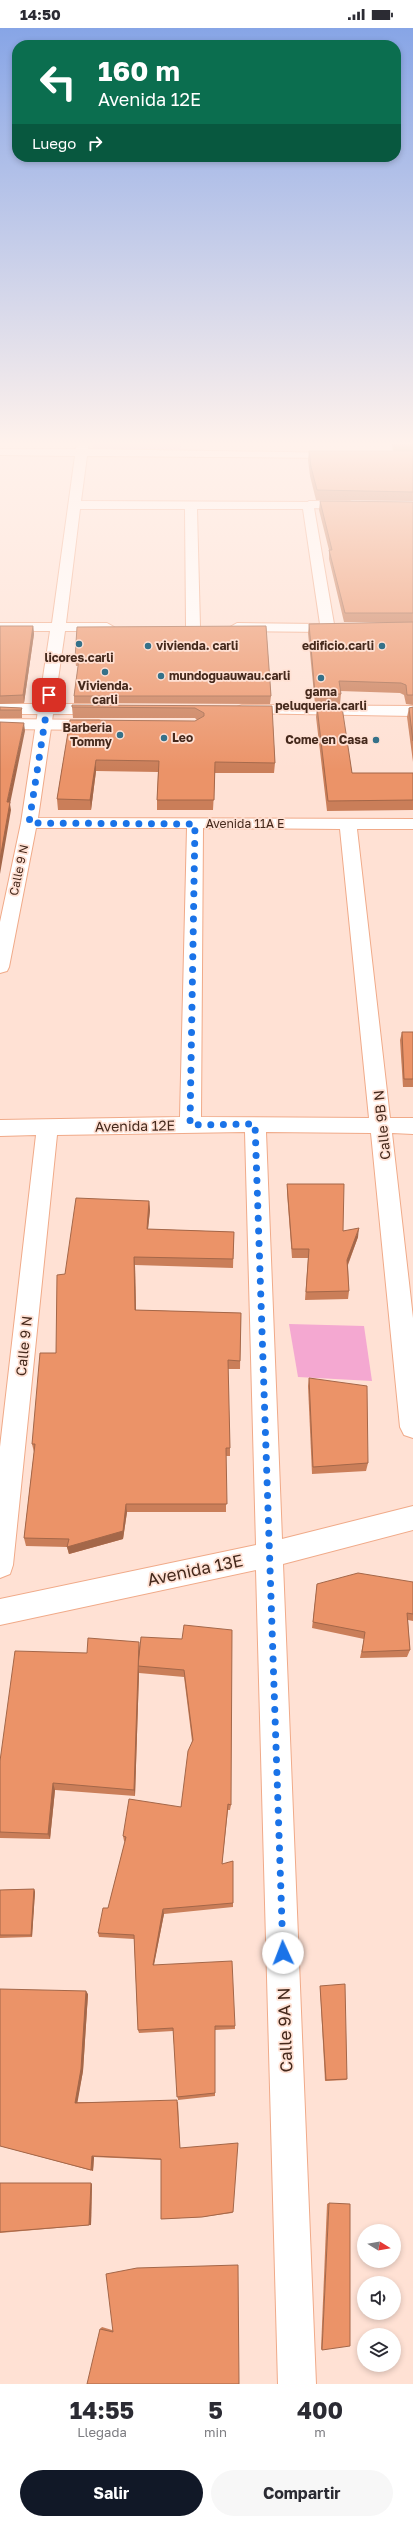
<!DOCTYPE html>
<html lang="es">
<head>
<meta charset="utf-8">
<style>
	body { margin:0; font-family:"Golos Text",sans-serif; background:#f7f7f7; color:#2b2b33; height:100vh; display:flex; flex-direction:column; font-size:15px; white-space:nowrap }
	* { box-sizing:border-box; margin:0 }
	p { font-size:13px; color:#7c7c81 }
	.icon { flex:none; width:22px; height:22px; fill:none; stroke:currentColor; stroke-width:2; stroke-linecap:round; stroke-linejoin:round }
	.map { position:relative; height:2356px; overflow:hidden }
	.details { display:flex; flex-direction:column; background:#fff; flex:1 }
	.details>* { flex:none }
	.top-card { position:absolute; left:12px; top:12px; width:389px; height:122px; border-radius:16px; box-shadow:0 2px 6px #0003; background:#0b6e4f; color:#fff; overflow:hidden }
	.needle { width:26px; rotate:101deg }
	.fabs { position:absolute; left:357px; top:2196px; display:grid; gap:8px }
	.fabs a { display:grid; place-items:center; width:44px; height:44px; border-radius:50%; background:#fff; box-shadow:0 2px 6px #0003; font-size:20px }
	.pin { position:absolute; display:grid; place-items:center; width:34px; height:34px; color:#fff; margin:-17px; border-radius:8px; box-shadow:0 2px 6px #0006 }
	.me { position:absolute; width:44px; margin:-22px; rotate:358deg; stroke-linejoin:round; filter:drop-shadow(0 0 3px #0008) }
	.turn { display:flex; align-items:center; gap:14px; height:84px; padding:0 20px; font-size:18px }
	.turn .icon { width:52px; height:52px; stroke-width:2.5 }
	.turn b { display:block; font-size:28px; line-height:34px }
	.then { display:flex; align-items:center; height:38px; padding:0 20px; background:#0003; gap:8px; font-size:15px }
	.eta { display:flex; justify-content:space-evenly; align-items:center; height:68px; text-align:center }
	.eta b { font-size:24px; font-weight:700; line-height:28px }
	.action { display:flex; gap:8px; margin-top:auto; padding:8px 20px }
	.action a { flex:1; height:46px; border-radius:24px; background:#111827; color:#fff; font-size:16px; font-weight:700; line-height:46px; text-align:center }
	.action a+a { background:#f7f7f7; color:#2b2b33 }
	.status { display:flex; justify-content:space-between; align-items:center; height:28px; padding:0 20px; background:#fff; direction:ltr }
	.status svg { height:11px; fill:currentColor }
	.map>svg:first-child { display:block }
	.green { fill:#f4a8d1 }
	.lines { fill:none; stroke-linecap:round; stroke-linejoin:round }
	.pedestrian-casing { stroke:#f0aa89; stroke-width:2 }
	.minor-casing { stroke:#f0aa89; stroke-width:2 }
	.tertiary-casing { stroke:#f0aa89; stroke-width:2 }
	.pedestrian { fill:#fff; fill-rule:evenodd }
	.minor { fill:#fff; fill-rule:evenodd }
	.tertiary { fill:#fff; fill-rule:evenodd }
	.wall { fill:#ca7e59 }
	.shaded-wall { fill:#a46749 }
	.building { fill:#eb9368; stroke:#a46749 }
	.route { stroke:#1a73e8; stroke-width:7; stroke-dasharray:0 12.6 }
	.poi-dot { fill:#357189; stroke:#ffe1d4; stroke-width:1.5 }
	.labels { text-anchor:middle; stroke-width:3.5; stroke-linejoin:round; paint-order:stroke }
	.far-poi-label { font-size:12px; font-weight:bold; fill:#45291c; stroke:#ffe1d4; text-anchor:start }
	.far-street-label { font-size:12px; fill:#45291c; stroke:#ffe1d4 }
	.street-label { font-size:14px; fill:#45291c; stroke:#ffe1d4 }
	.near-street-label { font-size:17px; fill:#45291c; stroke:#ffe1d4 }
</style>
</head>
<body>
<div class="status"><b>14:50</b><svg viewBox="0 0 49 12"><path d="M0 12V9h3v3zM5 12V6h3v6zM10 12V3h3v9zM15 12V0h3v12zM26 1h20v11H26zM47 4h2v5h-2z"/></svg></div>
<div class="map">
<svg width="413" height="2356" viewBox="0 0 413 2356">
	<rect width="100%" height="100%" fill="#ffe1d4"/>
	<g class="green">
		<rect x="93" y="412" width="88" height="10"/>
		<path d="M289 1296 364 1298 372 1353 298 1349Z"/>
	</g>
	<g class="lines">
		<g class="pedestrian-casing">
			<path id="pedestrian" d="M309 473H350L356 477 350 481 305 480 303 477Z"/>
		</g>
		<g class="minor-casing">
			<path id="minor" d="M77 412H89L88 421 343 425 345 427 339 430 87 428 81 473 313 474 334 596 344 597 346 600 339 604H328L237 603 230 599 237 595 320 596 303 481H197L200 599 193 603 186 599 185 481H80L66 595H107L114 599 107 603H65L38 790 413 791V801H357L390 1090H413V1106L392 1105 413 1290V1410L404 1407 400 1399 371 1105 266 1104 282 1511 413 1478V1502L283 1536 316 2356H278L256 1542 0 1597V1571L256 1517 245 1104 57 1107 13 1537 10 1546 0 1550V1419L36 1107 0 1108V1092L180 1089 187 800H36L9 939 7 943 0 945V894L21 795 50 603H0V595H52L75 428 0 427V421H76ZM203 800 340 801 369 1090 201 1089Z"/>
		</g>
		<g class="tertiary-casing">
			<g id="tertiary">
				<path d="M0 676H102L110 681 102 686H0Z"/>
				<path d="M242 677 413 678V688L237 685 234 682 237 679Z"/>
				<path d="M0 691 99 692 107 697 99 702 0 701Z"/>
			</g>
		</g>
		<use href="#pedestrian" class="pedestrian"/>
		<use href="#minor" class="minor"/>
		<use href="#tertiary" class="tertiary"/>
	</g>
	<g class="wall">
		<path d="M391 412H413V473L316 472 310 448 308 432 309 423H393Z"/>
		<path d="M320 473 413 474V677L406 676 404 667 400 665 340 663 341 666 340 676H315L308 605 309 596 402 594H344L329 531V522L319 482Z"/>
		<path d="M0 598H33L34 606 24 675 0 676Z"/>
		<path d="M266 598 271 668 270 676 74 675V668L78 638H76L75 631Z"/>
		<path d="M272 678 275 735 274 745H215L213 782H157V772L158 744 96 743 91 782H58L57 771 70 692 195 693 197 692 195 690H73L72 679Z"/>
		<path d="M0 679 22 680V690H0Z"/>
		<path d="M317 679 352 745H413V782L327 783 316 689Z"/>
		<path d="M413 679V734L407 689 409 680Z"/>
		<path d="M402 1004H413V1059H403L400 1012Z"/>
		<path d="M287 1156 343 1203 358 1209 348 1237 349 1263 348 1271 305 1272 308 1230H292L287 1165Z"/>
		<path d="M149 1173 150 1182 148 1201 234 1204 233 1240 135 1237 136 1282 241 1285 240 1341H228L230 1420V1428H226V1484H127L123 1511 69 1526 67 1519 26 1518 24 1510 34 1424 32 1416 56 1325 65 1246Z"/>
		<path d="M309 1350 368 1435 366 1443 312 1446 308 1358Z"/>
		<path d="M413 1554V1593L408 1592 410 1622 407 1629 360 1630 364 1611 312 1600 317 1556Z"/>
		<path d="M182 1611 231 1777 230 1782H228L222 1836 233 1875V1879L164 1886 154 1937 235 1998V2001L215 2002V2068L178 2072 173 2003 139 2005 138 2002 134 1911 99 1909 98 1905 108 1880 125 1814 124 1813 123 1808 181 1779 192 1713 184 1649 139 1645 135 1768 55 1762 50 1811 0 1810V1733L87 1625 140 1622Z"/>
		<path d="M34 1861 35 1864 32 1909 0 1910V1862Z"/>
		<path d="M320 1958 347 2051 346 2052 325 2053 320 1960Z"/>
		<path d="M0 1961 88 1966 83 2043 77 2074H178L180 2120 233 2184 232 2185 202 2189 161 2191V2132L94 2129 93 2143 0 2118Z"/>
		<path d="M0 2155 92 2156 91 2197 0 2205Z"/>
		<path d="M329 2175 322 2322 321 2321 327 2176Z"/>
		<path d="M102 2299 112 2302 239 2356 100 2301Z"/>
	</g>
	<g class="shaded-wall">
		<path d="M33 598 34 606 24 675 23 667Z"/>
		<path d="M24 695 25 703 10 776 11 782 0 846V831L7 774Z"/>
		<path d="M96 732V743L91 782 90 772Z"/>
		<path d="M149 1173 150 1182 147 1210V1201Z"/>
		<path d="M359 1200 358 1209 346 1241 347 1232Z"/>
		<path d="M134 1229 135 1237 136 1290 135 1282Z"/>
		<path d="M126 1476 127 1484 123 1511 69 1526 67 1519Z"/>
		<path d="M139 1614 140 1622 138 1638 139 1645 135 1768 134 1762Z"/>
		<path d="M53 1755 55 1762 50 1811 48 1806Z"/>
		<path d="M34 1861 35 1864 32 1909 31 1907Z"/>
		<path d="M163 1881 164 1886 153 1941V1937Z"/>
		<path d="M86 1963 88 1966 83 2043 77 2077 75 2075Z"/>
		<path d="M92 2128 94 2129 93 2143 91 2142Z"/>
		<path d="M91 2155 92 2156 91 2197H89Z"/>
	</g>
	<g class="building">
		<path d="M393 412H413V415L394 414Z"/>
		<path d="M309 423H413V464L317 462 311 439Z"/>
		<path d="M320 473 413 474V585H345L329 522H332Z"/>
		<path d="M413 594V667H407L406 657 401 655 339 653 341 666H315L309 596Z"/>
		<path d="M0 598H33L23 667 0 668Z"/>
		<path d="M266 598 271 668H74L79 631H75L77 599Z"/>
		<path d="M72 677 272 678 275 735 215 734 214 772H157L159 733 96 732 90 772 57 771 70 692 195 693 204 688V685L195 680 72 679Z"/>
		<path d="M0 679 22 680 21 682H0Z"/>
		<path d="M317 679H342L352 745H413V772L328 773Z"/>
		<path d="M413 679V713L409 680Z"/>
		<path d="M0 694 24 695 7 774H10L0 831Z"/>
		<path d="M402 1004H413V1051H404Z"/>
		<path d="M287 1156H344L343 1203 359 1200 347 1232 349 1263 306 1264 309 1221H292Z"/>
		<path d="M76 1170 149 1173 147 1201 234 1204 233 1231 134 1229 135 1282 241 1285 240 1333 228 1332 230 1420H226L227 1476H126L123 1503 67 1519 69 1511 24 1510 35 1416H32L40 1325H56L57 1247 65 1246Z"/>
		<path d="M309 1350 367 1358 368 1435 313 1439Z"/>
		<path d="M358 1545 413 1554V1586L407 1585 410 1622 362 1624 365 1604 313 1594 317 1556Z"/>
		<path d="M184 1597 232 1602 231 1777 228 1776 222 1836 233 1833V1875L163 1881 153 1937 232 1933 235 1998H215V2065L177 2069 173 2000 138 2002 134 1907 98 1905 103 1880H108L126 1809 123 1808 129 1771 181 1779 188 1723 193 1712 184 1642 138 1638 141 1609 182 1611Z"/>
		<path d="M88 1610 139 1614 134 1762 53 1755 48 1806 0 1804V1733L15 1623 87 1625Z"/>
		<path d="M34 1861 31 1907H0V1862Z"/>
		<path d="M345 1956 347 2051 326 2052 320 1958Z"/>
		<path d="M0 1961 86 1963 81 2041 75 2075 177 2072 180 2120 238 2115 233 2184 202 2189 161 2191V2131L92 2128 91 2142 0 2118Z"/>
		<path d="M0 2155H91L89 2197 0 2204Z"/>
		<path d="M329 2175 350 2176V2318L322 2322Z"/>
		<path d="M238 2237 239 2356H87L100 2301 113 2304 106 2246 137 2240Z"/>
	</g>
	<linearGradient id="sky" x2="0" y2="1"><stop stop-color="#87a5e6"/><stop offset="0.56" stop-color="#fff2ec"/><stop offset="1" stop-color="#fff2ec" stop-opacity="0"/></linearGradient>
	<rect width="413" height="742" fill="url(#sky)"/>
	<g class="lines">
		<path class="route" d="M49 667 29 795 195 796 190 1097 255 1096 283 1925"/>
	</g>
	<g class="poi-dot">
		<circle cx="79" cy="616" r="4"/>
		<circle cx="148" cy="618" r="4"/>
		<circle cx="382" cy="618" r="4"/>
		<circle cx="105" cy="644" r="4"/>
		<circle cx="161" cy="648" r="4"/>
		<circle cx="321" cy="650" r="4"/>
		<circle cx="120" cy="707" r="4"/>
		<circle cx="164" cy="710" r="4"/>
		<circle cx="376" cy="712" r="4"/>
	</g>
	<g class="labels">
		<g class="far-poi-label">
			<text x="156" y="622">vivienda. carli</text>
			<text x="374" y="622" text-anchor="end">edificio.carli</text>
			<text x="79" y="634" text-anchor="middle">licores.carli</text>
			<text x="169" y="652">mundoguauwau.carli</text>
			<text x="105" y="662" text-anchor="middle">Vivienda.<tspan x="105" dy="14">carli</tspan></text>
			<text x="321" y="668" text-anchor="middle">gama<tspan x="321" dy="14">peluqueria.carli</tspan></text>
			<text x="112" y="704" text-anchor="end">Barberia<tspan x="112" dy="14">Tommy</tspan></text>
			<text x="172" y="714">Leo</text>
			<text x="368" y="716" text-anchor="end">Come en Casa</text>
		</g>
		<g class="far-street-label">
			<text x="245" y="800">Avenida 11A E</text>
			<text transform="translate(19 842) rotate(-78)" y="4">Calle 9 N</text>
		</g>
		<g class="street-label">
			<text transform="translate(382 1097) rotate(-96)" y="5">Calle 9B N</text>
			<text transform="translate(135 1098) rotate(-1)" y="5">Avenida 12E</text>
			<text transform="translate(24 1318) rotate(-84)" y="5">Calle 9 N</text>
		</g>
		<g class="near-street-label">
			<text transform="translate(195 1542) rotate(-12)" y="6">Avenida 13E</text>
			<text transform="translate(285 2002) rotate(-92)" y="6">Calle 9A N</text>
		</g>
	</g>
</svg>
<div class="fabs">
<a><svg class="needle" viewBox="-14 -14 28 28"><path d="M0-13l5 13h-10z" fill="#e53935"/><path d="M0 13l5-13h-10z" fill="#7c7c81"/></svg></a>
<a><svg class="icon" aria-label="sound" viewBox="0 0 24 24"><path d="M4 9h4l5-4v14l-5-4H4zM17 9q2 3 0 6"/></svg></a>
<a><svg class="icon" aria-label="layers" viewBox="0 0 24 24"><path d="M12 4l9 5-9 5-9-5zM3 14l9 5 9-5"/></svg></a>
</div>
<div class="pin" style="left:49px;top:667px;background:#d93025"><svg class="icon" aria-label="arrive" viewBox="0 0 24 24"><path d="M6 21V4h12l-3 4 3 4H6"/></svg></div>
<svg class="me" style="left:283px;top:1925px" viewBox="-20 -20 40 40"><circle r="19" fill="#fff"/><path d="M0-13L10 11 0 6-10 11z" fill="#1a73e8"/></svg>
<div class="top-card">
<div class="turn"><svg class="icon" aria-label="left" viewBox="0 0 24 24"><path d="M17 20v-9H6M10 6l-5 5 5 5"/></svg><div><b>160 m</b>Avenida 12E</div></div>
<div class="then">Luego<svg class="icon" aria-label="right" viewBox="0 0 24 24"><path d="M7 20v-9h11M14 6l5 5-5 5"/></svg></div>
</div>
</div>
<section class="details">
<div class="eta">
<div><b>14:55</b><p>Llegada</p></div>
<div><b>5</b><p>min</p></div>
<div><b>400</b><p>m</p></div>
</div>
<div class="action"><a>Salir</a><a>Compartir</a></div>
</section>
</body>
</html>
